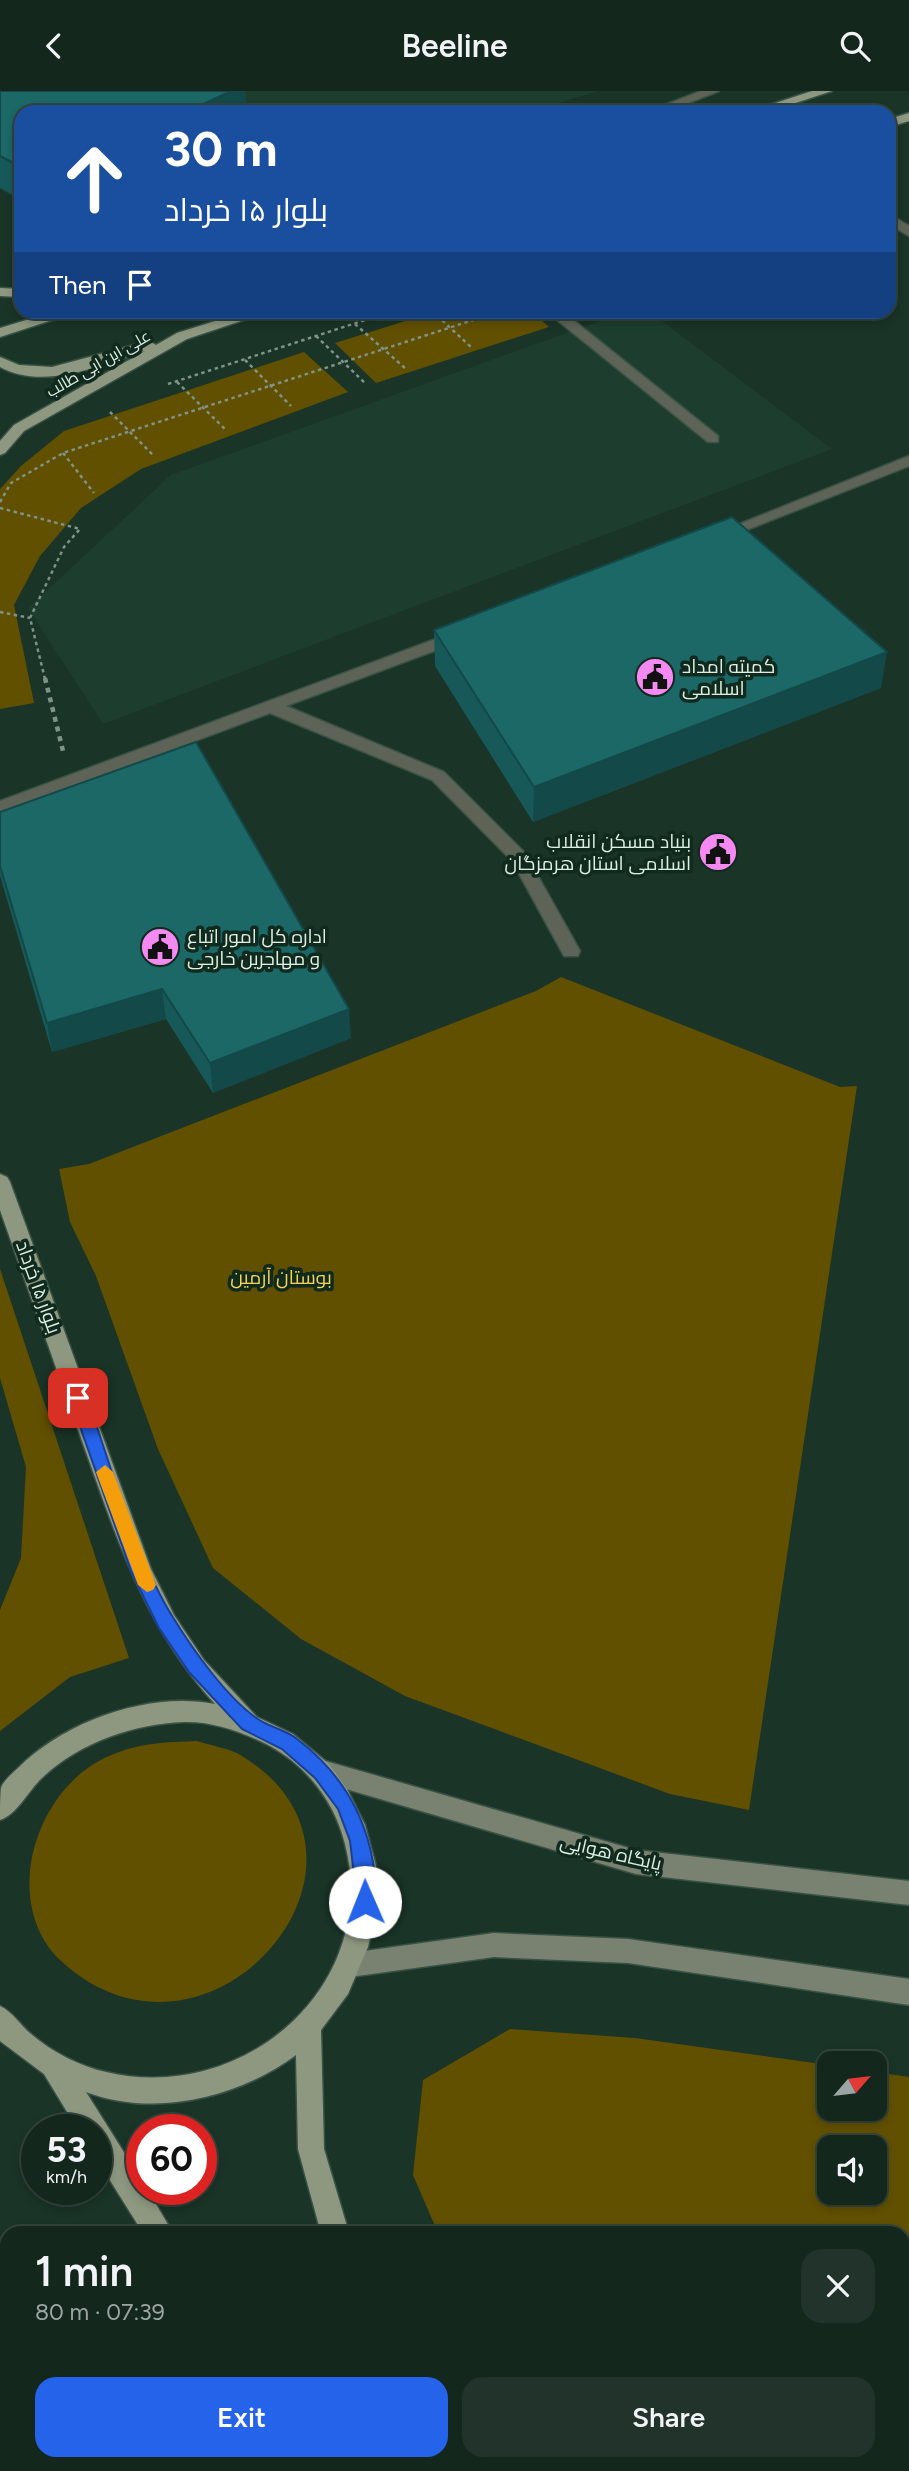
<!DOCTYPE html>
<html lang="en">
<head>
<meta charset="utf-8">
<style>
	body { margin:0; font-family:Figtree,Cairo,sans-serif; background:#21332a; color:#f1f3f6; height:100vh; display:flex; flex-direction:column; font-size:26px; white-space:nowrap }
	* { box-sizing:border-box; margin:0 }
	p { font-size:23px; color:#9da5a4 }
	.icon { flex:none; width:38px; height:38px; fill:none; stroke:currentColor; stroke-width:2; stroke-linecap:round; stroke-linejoin:round }
	.map { position:relative; flex:1; overflow:hidden }
	.drawer { position:absolute; left:0px; top:2135px; width:910px; height:245px; display:flex; flex-direction:column; background:#14271d; border-radius:21px 21px 0 0; box-shadow:0 4px 10px #0003,0 0 0 2px #33443b }
	.drawer>* { flex:none }
	.banner { position:absolute; left:14px; top:14px; width:882px; height:214px; border-radius:21px; box-shadow:0 4px 10px #0003,0 0 0 2px #33443b; background:#1a4fa0; color:#fff; overflow:hidden }
	.needle { width:46px; rotate:62deg }
	.fabs { position:absolute; left:817px; top:1960px; display:grid; gap:14px }
	.fabs a { display:grid; place-items:center; width:70px; height:70px; border-radius:14px; background:#14271d; box-shadow:0 4px 10px #0003,0 0 0 2px #33443b; font-size:35px }
	.speed { position:absolute; left:21px; top:2023px; display:flex; gap:14px; font-size:35px; font-weight:700; text-align:center }
	.speed>* { display:grid; place-content:center; width:91px; height:91px; border-radius:50%; background:#14271d; box-shadow:0 4px 10px #0003,0 0 0 2px #33443b; line-height:1 }
	.speed small { font-size:18px; font-weight:400 }
	.speed .limit { border:10px solid #d22; background:#fff; color:#111 }
	.pin { position:absolute; display:grid; place-items:center; width:60px; height:60px; color:#fff; margin:-30px; border-radius:14px; box-shadow:0 4px 10px #0006 }
	.me { position:absolute; width:77px; margin:-38px; rotate:359deg; stroke-linejoin:round; filter:drop-shadow(0 0 5px #0008) }
	.turn { display:flex; align-items:center; gap:24px; height:147px; padding:0 35px; font-size:32px }
	.turn .icon { width:91px; height:91px; stroke-width:2.5 }
	.turn b { display:block; font-size:49px; line-height:60px }
	.then { display:flex; align-items:center; height:66px; padding:0 35px; background:#0003; gap:14px; font-size:26px }
	.round { display:grid; place-items:center; flex:none; width:74px; height:74px; border-radius:21px; background:#21332a }
	.overview { display:flex; align-items:center; justify-content:space-between; height:119px; padding:0 35px }
	h1 { font-size:42px; font-weight:600; line-height:52px }
	.primary-button { display:flex; gap:14px; margin-top:auto; padding:14px 35px }
	.primary-button a { flex:1; height:80px; border-radius:21px; background:#2563eb; color:#fff; font-size:28px; font-weight:600; line-height:80px; text-align:center }
	.primary-button a+a { background:#21332a; color:#f1f3f6 }
	header { display:flex; justify-content:space-between; align-items:center; height:91px; padding:0 35px; background:#14271d; font-size:32px; font-weight:600 }
	.map>svg:first-child { display:block }
	.built { fill:#1d3e2e }
	.green { fill:#625001; fill-rule:evenodd }
	.lines { fill:none; stroke-linecap:round; stroke-linejoin:round }
	.lane-casing { stroke:#395245; stroke-width:3 }
	.street-casing { stroke:#395245; stroke-width:3 }
	.secondary-casing { stroke:#395245; stroke-width:3 }
	.primary-casing { stroke:#395245; stroke-width:3 }
	.path-far1 { stroke:#7f9388; stroke-width:2.5; stroke-dasharray:3.5 3.5; stroke-linecap:butt }
	.path { stroke:#7f9388; stroke-width:4.5; stroke-dasharray:5 5; stroke-linecap:butt }
	.lane { fill:#5e6358; fill-rule:evenodd }
	.street { fill:#5e6358; fill-rule:evenodd }
	.secondary { fill:#798170; fill-rule:evenodd }
	.primary { fill:#8e9881; fill-rule:evenodd }
	.wall { fill:#175959 }
	.shaded-wall { fill:#134948 }
	.building { fill:#1b6867; stroke:#134948; stroke-width:2 }
	.route { fill:#2563eb; stroke:#184099; stroke-width:2 }
	.slow { fill:#f59e0b }
	.labels { text-anchor:middle; stroke-width:7; stroke-linejoin:round; paint-order:stroke }
	.far-street-label { font-size:16px; fill:#deeee5; stroke:#102a1d }
	.poi-label { font-size:19px; fill:#deeee5; stroke:#102a1d; text-anchor:start }
	.park-label { font-size:19px; fill:#f8d452; stroke:#102a1d }
	.street-label { font-size:19px; fill:#deeee5; stroke:#102a1d }
</style>
</head>
<body>
<header><svg class="icon" aria-label="back" viewBox="0 0 24 24"><path d="M15 5l-7 7 7 7"/></svg>Beeline<svg class="icon" aria-label="search" viewBox="0 0 24 24"><circle cx="10" cy="10" r="6"/><path d="M15 15l6 6"/></svg></header>
<div class="map">
<svg width="909" height="2380" viewBox="0 0 909 2380">
	<rect width="100%" height="100%" fill="#1a3427"/>
	<g class="built">
		<path d="M0 0H599L526 21H21V111L0 98Z"/>
		<path d="M625 221H650L832 358 103 633 28 517 171 384Z"/>
	</g>
	<g class="green">
		<path d="M434 221H532L549 236 376 292 335 252Z"/>
		<path d="M304 261 348 301 141 378 81 417 40 465 14 514 34 612 0 618V398L21 375 64 340Z"/>
		<path d="M561 886 840 996 857 995 749 1719 670 1703 405 1605 301 1548 213 1477 158 1358 96 1185 70 1131 59 1078 89 1073 536 900Z"/>
		<path d="M0 1178 129 1567 70 1586 0 1640V1519L21 1467 26 1376 0 1287Z"/>
		<path d="M197 1650C211 1655 230 1657 242 1665 413 1770 206 2008 59 1868 0 1809 36 1696 109 1665 138 1652 166 1651 197 1650Z"/>
		<path d="M510 1938 635 1947 829 1974 830 2018H875V1981L909 1986V2380H525L522 2373H903V2142H438L413 2084 423 1989ZM830 2056H875V2102H830Z"/>
	</g>
	<g class="lines">
		<g class="lane-casing">
			<g id="lane">
				<path d="M701 0H719L665 21H647Z"/>
				<path d="M889 123 909 135V145L889 133Z"/>
				<path d="M546 220H562L718 345V351H708Z"/>
			</g>
		</g>
		<g class="street-casing">
			<g id="street">
				<path d="M909 365V375L721 449 715 451 707 446Z"/>
				<path d="M460 539 466 540V548L286 615 444 681 525 762 580 860 578 865H564L512 770 432 689 270 622 0 723V710Z"/>
			</g>
		</g>
		<g class="secondary-casing">
			<g id="secondary">
				<path d="M322 1669 636 1759 909 1790V1814L636 1783 322 1691 313 1688 310 1680 313 1672Z"/>
				<path d="M494 1842 628 1848 909 1888V1914L628 1872 494 1866 350 1886 341 1883 337 1874 341 1865 350 1862Z"/>
			</g>
		</g>
		<g class="primary-casing">
			<g id="primary">
				<path d="M812 0H832L768 21H748Z"/>
				<path d="M909 22V30L889 36V28Z"/>
				<path d="M0 197 21 198V206L0 205Z"/>
				<path d="M56 220H80L0 246V237Z"/>
				<path d="M247 220H271L187 248 24 340 5 362 0 364V350L14 334 145 260C101 274 44 300 0 276V266L19 274 52 276 149 250 156 254 177 242Z"/>
				<path d="M0 1083 7 1086 10 1091 151 1478 174 1524 204 1569 257 1626 293 1643 329 1673 347 1698 365 1734 376 1775 377 1816 368 1856 348 1903 321 1939 324 2058 349 2142H321L298 2058 296 1964C238 2007 155 2027 86 2001L142 2090V2098H147L173 2142H143L96 2067V2039H78L44 1983 0 1950V1915C13 1921 20 1934 31 1943 52 1961 79 1975 106 1981 243 2014 381 1895 345 1753 335 1712 308 1676 270 1655 245 1642 213 1630 184 1631 134 1633 81 1651 44 1685 29 1698 18 1723 0 1729 0 1720 0 1706 1 1697 3 1690 12 1683 18 1677 65 1630 149 1600 215 1613 145 1537 116 1445 82 1350 55 1273 27 1196 0 1119Z"/>
				<path d="M218 2373H248L250 2380H220Z"/>
				<path d="M386 2373H416L418 2380H388Z"/>
			</g>
		</g>
		<g class="path-far1">
			<path d="M432 220 471 256"/>
			<path d="M355 233 406 278"/>
			<path d="M316 245 366 293"/>
			<path d="M245 269 291 315"/>
			<path d="M177 291 226 339"/>
			<path d="M168 293 393 220"/>
			<path d="M110 321 154 365"/>
			<path d="M63 362 94 402"/>
			<path d="M0 411 11 392 63 362 501 220"/>
			<path d="M0 417 80 438 64 456 30 527 45 588"/>
			<path d="M0 521 30 527"/>
		</g>
		<path class="path" d="M45 587 63 660"/>
		<use href="#lane" class="lane"/>
		<use href="#street" class="street"/>
		<use href="#secondary" class="secondary"/>
		<use href="#primary" class="primary"/>
	</g>
	<g class="wall">
		<path d="M0 0H245L246 21H21V108L0 97Z"/>
		<path d="M434 539 881 597 533 731 435 575Z"/>
		<path d="M0 721 351 947 213 1002 166 928 52 961 0 785Z"/>
	</g>
	<g class="shaded-wall">
		<path d="M231 0H245L246 21H186Z"/>
		<path d="M887 561 881 597 533 731 534 696Z"/>
		<path d="M162 898 166 928 52 961 47 932Z"/>
		<path d="M349 918 351 947 213 1002 210 972Z"/>
	</g>
	<g class="building">
		<path d="M0 0H231L186 21H21V76L0 65Z"/>
		<path d="M732 426 887 561 534 696 434 539Z"/>
		<path d="M196 651 349 918 210 972 162 898 47 932 0 775V721Z"/>
	</g>
	<path class="route" d="M78 1300 87 1307C111 1374 136 1469 174 1528 193 1559 226 1605 255 1626 267 1636 285 1638 297 1648 338 1679 364 1720 373 1771 375 1787 378 1803 371 1818L365 1821 358 1818 350 1750 338 1718 315 1687 282 1658 242 1638 189 1581 159 1537 131 1480 70 1307Z"/>
	<path class="slow" d="M105 1374 113 1381 156 1494 153 1499 147 1501 138 1494 96 1381Z"/>
	<defs>
		<g id="civic-disc" transform="scale(2.0125)"><circle r="9.5" fill="#f489f1" stroke="#102a1d"/><path d="M-.6-6.5H3V-4.5H.6V-3L4-1V1h2V6H-6V1h2V-1L-.6-3ZM-1.2 2.5V6h2.4V2.5Z" fill="#111"/></g>
	</defs>
	<g fill-rule="evenodd">
		<use href="#civic-disc" x="655" y="586"/>
		<use href="#civic-disc" x="718" y="761"/>
		<use href="#civic-disc" x="160" y="856"/>
	</g>
	<g class="labels">
		<g class="far-street-label">
			<text transform="translate(98 272) rotate(-30)" y="6">علی ابن ابی طالب</text>
		</g>
		<g class="poi-label">
			<text x="682" y="582">کمیته امداد<tspan x="682" dy="22">اسلامی</tspan></text>
			<text x="691" y="757" text-anchor="end">بنیاد مسکن انقلاب<tspan x="691" dy="22">اسلامی استان هرمزگان</tspan></text>
			<text x="187" y="852">اداره کل امور اتباع<tspan x="187" dy="22">و مهاجرین خارجی</tspan></text>
		</g>
		<g class="park-label">
			<text x="281" y="1193">بوستان آرمین</text>
		</g>
		<g class="street-label">
			<text transform="translate(39 1196) rotate(70)" y="7">بلوار ۱۵ خرداد</text>
			<text transform="translate(611 1761) rotate(13)" y="7">پایگاه هوایی</text>
		</g>
	</g>
</svg>
<div class="fabs">
<a><svg class="needle" viewBox="-14 -14 28 28"><path d="M0-13l5 13h-10z" fill="#e53935"/><path d="M0 13l5-13h-10z" fill="#9da5a4"/></svg></a>
<a><svg class="icon" aria-label="sound" viewBox="0 0 24 24"><path d="M4 9h4l5-4v14l-5-4H4zM17 9q2 3 0 6"/></svg></a>
</div>
<div class="speed"><div>53<small>km/h</small></div><div class="limit">60</div></div>
<div class="pin" style="left:78px;top:1307px;background:#d93025"><svg class="icon" aria-label="arrive" viewBox="0 0 24 24"><path d="M6 21V4h12l-3 4 3 4H6"/></svg></div>
<svg class="me" style="left:365px;top:1811px" viewBox="-20 -20 40 40"><circle r="19" fill="#fff"/><path d="M0-13L10 11 0 6-10 11z" fill="#2563eb"/></svg>
<div class="banner">
<div class="turn"><svg class="icon" aria-label="ahead" viewBox="0 0 24 24"><path d="M12 20V5M6 11l6-6 6 6"/></svg><div><b>30 m</b>بلوار ۱۵ خرداد</div></div>
<div class="then">Then<svg class="icon" aria-label="arrive" viewBox="0 0 24 24"><path d="M6 21V4h12l-3 4 3 4H6"/></svg></div>
</div>
<section class="drawer">
<div class="overview"><div><h1>1 min</h1><p>80 m · 07:39</p></div><a class="round"><svg class="icon" aria-label="close" viewBox="0 0 24 24"><path d="M6 6l12 12M18 6L6 18"/></svg></a></div>
<div class="primary-button"><a>Exit</a><a>Share</a></div>
</section>
</div>
</body>
</html>
